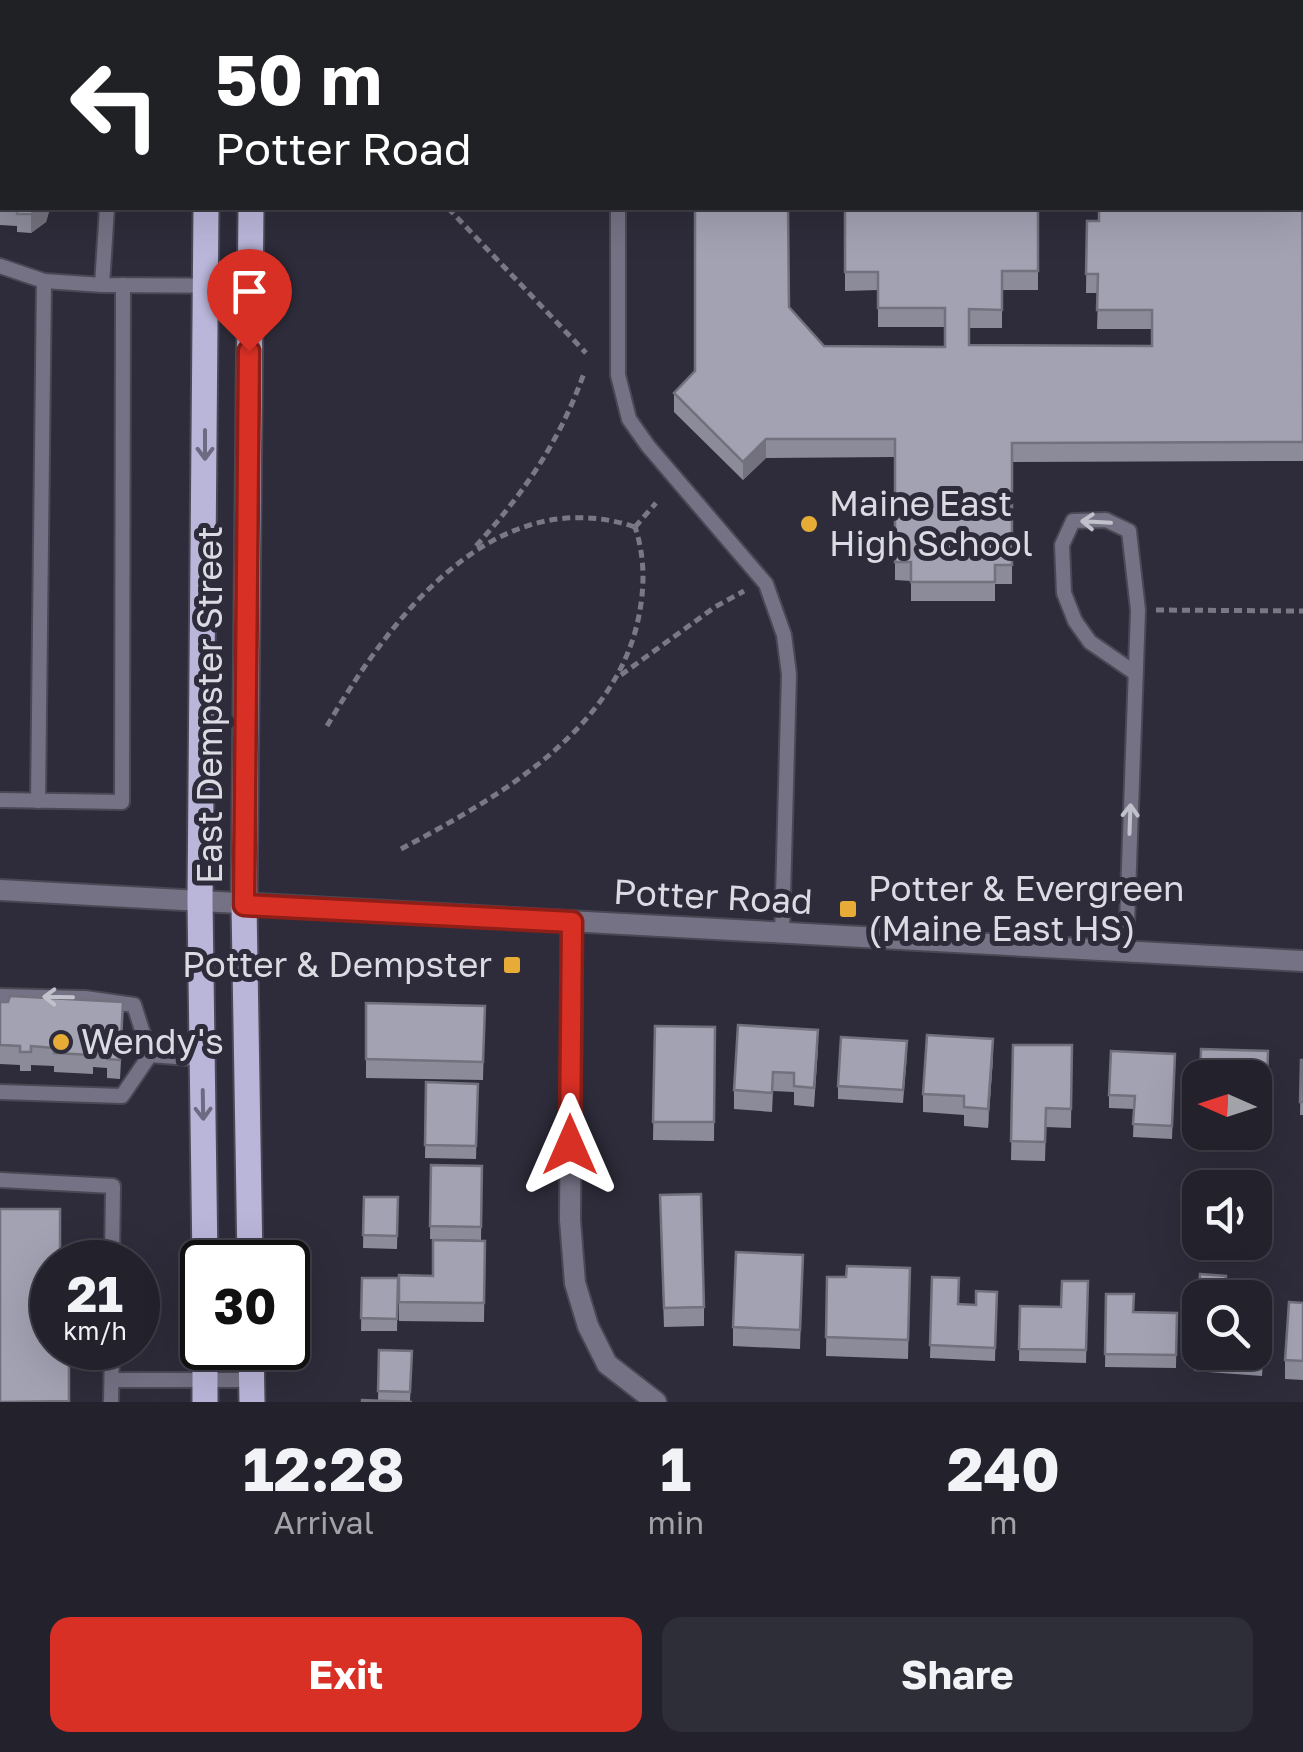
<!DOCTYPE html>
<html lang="en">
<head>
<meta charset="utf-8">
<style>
	body { margin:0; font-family:"Golos Text",sans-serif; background:#2e2e38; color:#f1f3f6; height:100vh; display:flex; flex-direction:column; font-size:38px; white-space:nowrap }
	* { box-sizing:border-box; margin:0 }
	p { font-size:32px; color:#a2a3a9 }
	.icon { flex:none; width:55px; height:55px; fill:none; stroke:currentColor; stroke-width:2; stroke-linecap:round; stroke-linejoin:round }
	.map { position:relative; height:1402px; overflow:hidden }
	.side { display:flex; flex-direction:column; background:#22212c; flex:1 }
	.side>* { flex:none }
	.top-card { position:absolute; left:0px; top:0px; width:1305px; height:210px; box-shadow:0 10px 40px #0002,0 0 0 2px #3f3e48; background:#202124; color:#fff; overflow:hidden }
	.needle { width:65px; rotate:273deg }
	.buttons { position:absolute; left:1182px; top:1060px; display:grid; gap:20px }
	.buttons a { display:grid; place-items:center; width:90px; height:90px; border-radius:20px; background:#22212c; box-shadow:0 10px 40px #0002,0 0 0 2px #3f3e48; font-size:50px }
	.speed { position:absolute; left:30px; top:1240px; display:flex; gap:20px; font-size:50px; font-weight:700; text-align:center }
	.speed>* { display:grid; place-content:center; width:130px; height:130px; border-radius:50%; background:#22212c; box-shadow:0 10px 40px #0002,0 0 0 2px #3f3e48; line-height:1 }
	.speed small { font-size:25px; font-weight:400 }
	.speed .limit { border:5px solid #111; border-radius:15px; background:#fff; color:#111 }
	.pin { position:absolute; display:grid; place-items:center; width:85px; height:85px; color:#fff; margin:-102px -42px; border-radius:50% 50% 50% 0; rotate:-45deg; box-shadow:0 0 10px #0007 }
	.pin .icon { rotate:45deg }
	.me { position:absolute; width:110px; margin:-55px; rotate:0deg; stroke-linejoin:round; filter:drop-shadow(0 0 8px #0008) }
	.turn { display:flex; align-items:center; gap:35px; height:210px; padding:0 50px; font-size:45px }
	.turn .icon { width:130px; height:130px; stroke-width:2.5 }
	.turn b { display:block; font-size:70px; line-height:85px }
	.eta { display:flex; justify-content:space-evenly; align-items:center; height:170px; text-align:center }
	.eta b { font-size:60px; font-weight:700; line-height:70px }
	.primary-button { display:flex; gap:20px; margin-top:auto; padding:20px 50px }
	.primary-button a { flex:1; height:115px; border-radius:20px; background:#d93025; color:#fff; font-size:40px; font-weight:700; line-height:115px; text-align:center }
	.primary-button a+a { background:#2e2e38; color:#f1f3f6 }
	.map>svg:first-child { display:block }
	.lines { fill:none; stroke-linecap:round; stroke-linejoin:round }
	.lane-casing { stroke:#4a4855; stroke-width:18 }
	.street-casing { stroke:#4a4855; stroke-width:24 }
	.primary-casing { stroke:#4a4855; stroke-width:29 }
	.path { stroke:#797884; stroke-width:5; stroke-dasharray:8 5; stroke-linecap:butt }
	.lane { stroke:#747284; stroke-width:14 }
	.street { stroke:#747284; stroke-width:20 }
	.primary { stroke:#bab6da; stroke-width:25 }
	.wall { fill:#8c8b9a }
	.shaded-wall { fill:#72717d }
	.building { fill:#a3a2b3; stroke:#72717d; stroke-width:2.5 }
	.oneway { stroke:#6d6a82 }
	.oneway2 { stroke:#c1c1cc }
	.route-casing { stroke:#8d1f18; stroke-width:25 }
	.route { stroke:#d93025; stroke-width:18 }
	.poi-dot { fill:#e6ac36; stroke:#2e2c3a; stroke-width:4 }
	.labels { text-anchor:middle; stroke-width:10; stroke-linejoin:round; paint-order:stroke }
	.poi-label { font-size:35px; fill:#dbdbe4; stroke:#2e2c3a; text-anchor:start }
	.street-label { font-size:35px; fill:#dbdbe4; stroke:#2e2c3a }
</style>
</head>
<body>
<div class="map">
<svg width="1303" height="1402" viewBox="0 0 1303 1402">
	<rect width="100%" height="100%" fill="#2e2c3a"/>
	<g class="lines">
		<g class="lane-casing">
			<g id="lane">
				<path d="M46 0 50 2"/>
				<path d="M618 0V2"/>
				<path d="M187 2 191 0"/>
				<path d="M0 8 2 9"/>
				<path d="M618 208V375L629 419 648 446 766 584 784 635 789 674 782 933"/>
				<path d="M0 266 44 281 102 285 250 286"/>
				<path d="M102 285 107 208"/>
				<path d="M0 800 122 802 123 285"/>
				<path d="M38 801 44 281"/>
				<path d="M1126 952 1138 610 1129 531 1106 520 1073 521 1062 545 1064 593 1075 621 1090 642 1135 673"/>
				<path d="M0 996 85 998 134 1005 150 1055"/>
				<path d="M150 1055 202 1059"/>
				<path d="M0 1092 122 1096 150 1055"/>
				<path d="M0 1180 113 1186 112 1262"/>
				<path d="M112 1380H251"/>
				<path d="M111 1402 112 1348"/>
			</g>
		</g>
		<g class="street-casing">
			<g id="street">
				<path d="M0 890 1303 961"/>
				<path d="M572 922 570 1220 575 1283 588 1326 607 1364 656 1402"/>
			</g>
		</g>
		<g class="primary-casing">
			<g id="primary">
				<path d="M207 2V0"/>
				<path d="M254 2V0"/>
				<path d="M205 1262 200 902 206 208"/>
				<path d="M250 1262 244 905 251 208"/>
				<path d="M205 1348V1402"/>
				<path d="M251 1348 252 1402"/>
			</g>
		</g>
		<g class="path">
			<path d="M448 208 586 353"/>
			<path d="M635 527 656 503"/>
			<path d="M476 546C524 493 560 441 584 373"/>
			<path d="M1156 610 1303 611"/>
			<path d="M621 675 715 607 744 591"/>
			<path d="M327 726C389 620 493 480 635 527"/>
			<path d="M401 849C499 797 620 729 640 610 645 581 644 554 635 527"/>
		</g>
		<use href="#lane" class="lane"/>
		<use href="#street" class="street"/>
		<use href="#primary" class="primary"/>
	</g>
	<g class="wall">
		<path d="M666 0H1303V461L1012 462V584H995V601H911V581L895 580V457L766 458 743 480 674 412V393L695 371V208H797V210H788L789 307 824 346 945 347V327H878V290L845 291V208H1038V290H1002V328H969V345L1152 346V329H1097L1098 293H1086L1087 221 1302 208V2Z"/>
		<path d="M0 18H2V208H50L46 222 31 233 17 232V226L0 225Z"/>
		<path d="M0 1002 123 1021 120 1079 107 1078V1068L93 1067V1074L54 1072V1066L31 1065V1071H20V1065L0 1064Z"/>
		<path d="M366 1003 485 1006 483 1080 366 1078Z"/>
		<path d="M655 1026 715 1027 714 1141 653 1140Z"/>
		<path d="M1013 1045H1072L1071 1128 1046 1127 1045 1161 1011 1160Z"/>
		<path d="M818 1049 814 1107 794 1105V1092L773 1091 772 1112 734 1109V1090Z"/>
		<path d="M1268 1051 1266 1136 1199 1134 1200 1082V1132H1255V1078Z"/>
		<path d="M907 1054 903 1103 838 1099V1086Z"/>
		<path d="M1175 1054 1172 1139 1133 1137 1134 1109 1109 1108V1095Z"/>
		<path d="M993 1058 988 1128 964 1126V1115L923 1112V1094Z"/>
		<path d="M1301 1060H1303V1115H1300Z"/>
		<path d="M426 1082 478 1084 476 1159 425 1158Z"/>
		<path d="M431 1165 482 1166 481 1240 430 1239Z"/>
		<path d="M364 1197H398L397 1249 363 1248Z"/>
		<path d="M660 1214 704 1307V1326L664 1327Z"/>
		<path d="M485 1241 484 1322 399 1321V1275L433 1276Z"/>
		<path d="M803 1255 800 1349 733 1346V1327Z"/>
		<path d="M910 1268 908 1359 826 1356 827 1277H846Z"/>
		<path d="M932 1277 959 1304 976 1305 997 1292 995 1361 930 1358Z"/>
		<path d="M362 1278H398L397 1331H361Z"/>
		<path d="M1088 1281 1086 1363 1019 1361 1020 1306 1061 1307Z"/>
		<path d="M1106 1294 1134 1312 1177 1313 1176 1368 1105 1367Z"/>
		<path d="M1303 1303V1380L1285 1379V1360Z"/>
		<path d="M1266 1316 1262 1376 1194 1371V1353L1200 1352Z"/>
		<path d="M379 1350 412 1351 410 1402 378 1401Z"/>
	</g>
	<g class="shaded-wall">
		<path d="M40 208H50L46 222 31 233V214Z"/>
		<path d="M766 439V458L743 480V462Z"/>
		<path d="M993 1039V1058L988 1128V1109Z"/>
	</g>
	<g class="building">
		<path d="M680 0H1303V103L1302 2H680Z"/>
		<rect x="0" y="18" width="2" height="188"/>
		<path d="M1302 118 1303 442 1012 443V565H995V582H911V562H895V439H766L743 462 674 393 695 371V208H788L789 307 824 346 945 347V308H878V272H845V208H1038V271H1002V310L969 309V345L1152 346V310H1097L1098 274H1086L1087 221H1099V208H1302Z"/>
		<path d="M17 208H40L31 214H17Z"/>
		<path d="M10 996 123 1002 120 1060 107 1059 108 1049 93 1048V1055L54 1053V1048L31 1046V1052H20V1046L0 1045V1002H8Z"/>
		<path d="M366 1003 485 1006 483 1062 366 1059Z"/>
		<path d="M738 1025 818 1030 814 1088 794 1086V1073L773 1072 772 1093 734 1090Z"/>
		<path d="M655 1026 715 1027 714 1122H653Z"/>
		<path d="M927 1035 993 1039 988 1109 964 1107V1096L923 1094Z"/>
		<path d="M841 1037 907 1041 903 1090 838 1086Z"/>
		<path d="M1013 1045H1072L1071 1109 1046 1108 1045 1142 1011 1141Z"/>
		<path d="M1201 1049 1268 1051 1266 1117H1255V1078H1200Z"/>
		<path d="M1111 1051 1175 1054 1172 1126 1133 1124 1135 1096 1109 1095Z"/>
		<path d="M1301 1060H1303V1102H1300Z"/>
		<path d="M426 1082 478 1084 476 1146 425 1145Z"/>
		<path d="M431 1165 482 1166 481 1227 430 1226Z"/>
		<path d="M701 1194 704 1307 664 1308 660 1195Z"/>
		<path d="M364 1197H398L397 1236 363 1235Z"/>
		<path d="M0 1209H60V1262H52V1348H69V1401L0 1402Z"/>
		<path d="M433 1240 485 1241 484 1303 399 1302V1275L433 1276Z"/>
		<path d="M736 1252 803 1255 800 1330 733 1327Z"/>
		<path d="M847 1266 910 1268 908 1340 826 1337 827 1277H846Z"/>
		<path d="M1200 1274 1226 1276 1224 1298H1200V1352H1255V1298H1243V1296L1266 1297 1262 1357 1194 1353Z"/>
		<path d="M932 1277 959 1278 958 1304 976 1305V1291L997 1292 995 1348 930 1345Z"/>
		<path d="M362 1278H398L397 1319 361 1318Z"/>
		<path d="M1062 1281H1088L1086 1350 1019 1349 1020 1306 1061 1307Z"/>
		<path d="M1106 1294H1134L1133 1312 1177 1313 1176 1355 1105 1354Z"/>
		<path d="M1289 1302 1303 1303V1361L1285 1360Z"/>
		<path d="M379 1350 412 1351 410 1392 378 1391Z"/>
		<path d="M362 1400 412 1402H362Z"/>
	</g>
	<defs><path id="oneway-shaft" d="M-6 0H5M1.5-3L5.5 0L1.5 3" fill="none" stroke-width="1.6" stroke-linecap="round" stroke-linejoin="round" transform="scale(2.5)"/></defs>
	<g class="oneway">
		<use href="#oneway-shaft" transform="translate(205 445) rotate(90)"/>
		<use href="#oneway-shaft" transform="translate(203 1105) rotate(89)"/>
	</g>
	<g class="oneway2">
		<use href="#oneway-shaft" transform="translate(1096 522) rotate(-177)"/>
		<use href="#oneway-shaft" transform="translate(1130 819) rotate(-88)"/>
		<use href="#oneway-shaft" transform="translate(58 997) rotate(-179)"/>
	</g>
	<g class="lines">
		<g class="route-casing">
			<path id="route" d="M249 351 244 905 572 922 570 1145"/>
		</g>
		<use href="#route" class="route"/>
	</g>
	<g class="poi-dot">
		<circle cx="809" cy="524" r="10"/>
		<rect x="838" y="899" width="20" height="20" rx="5"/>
		<rect x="502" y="955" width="20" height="20" rx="5"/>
		<circle cx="61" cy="1042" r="10"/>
	</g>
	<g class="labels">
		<g class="poi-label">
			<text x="829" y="516">Maine East<tspan x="829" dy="40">High School</tspan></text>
			<text x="868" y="901">Potter &amp; Evergreen<tspan x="868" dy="40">(Maine East HS)</tspan></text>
			<text x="492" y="977" text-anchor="end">Potter &amp; Dempster</text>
			<text x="81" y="1054">Wendy's</text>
		</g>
		<g class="street-label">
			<text transform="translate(210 705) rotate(-90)" y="12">East Dempster Street</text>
			<text transform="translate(713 897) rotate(3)" y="12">Potter Road</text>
		</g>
	</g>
</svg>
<div class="buttons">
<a><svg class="needle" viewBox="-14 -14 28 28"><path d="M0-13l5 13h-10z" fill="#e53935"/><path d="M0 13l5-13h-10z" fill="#a2a3a9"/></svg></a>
<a><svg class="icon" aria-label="sound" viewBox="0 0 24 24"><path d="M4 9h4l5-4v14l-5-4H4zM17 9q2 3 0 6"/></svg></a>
<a><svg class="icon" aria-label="search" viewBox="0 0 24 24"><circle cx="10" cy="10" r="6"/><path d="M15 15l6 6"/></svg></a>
</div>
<div class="speed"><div>21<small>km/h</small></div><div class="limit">30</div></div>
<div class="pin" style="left:249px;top:351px;background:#d93025"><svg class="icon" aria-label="arrive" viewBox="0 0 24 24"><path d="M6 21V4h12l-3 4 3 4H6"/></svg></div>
<svg class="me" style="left:570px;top:1145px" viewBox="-20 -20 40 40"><path d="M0-17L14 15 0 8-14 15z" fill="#d93025" stroke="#fff" stroke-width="4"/></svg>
<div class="top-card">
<div class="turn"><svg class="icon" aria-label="left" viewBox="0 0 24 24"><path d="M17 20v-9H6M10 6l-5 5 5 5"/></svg><div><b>50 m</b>Potter Road</div></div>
</div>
</div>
<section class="side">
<div class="eta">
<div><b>12:28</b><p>Arrival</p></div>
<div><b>1</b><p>min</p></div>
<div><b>240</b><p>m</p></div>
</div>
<div class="primary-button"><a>Exit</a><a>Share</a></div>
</section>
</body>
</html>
